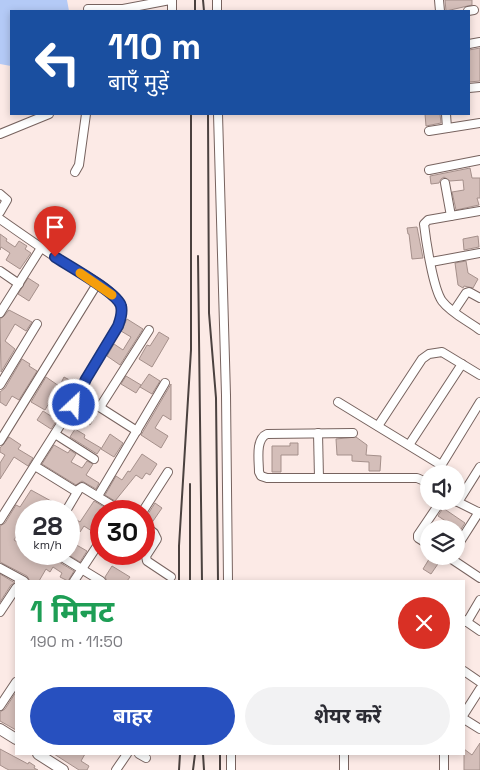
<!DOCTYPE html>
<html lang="hi">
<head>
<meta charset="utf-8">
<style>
	body { margin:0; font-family:"Space Grotesk","Noto Sans Devanagari",sans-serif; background:#f2f2f3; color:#2b2b33; height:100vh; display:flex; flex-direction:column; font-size:19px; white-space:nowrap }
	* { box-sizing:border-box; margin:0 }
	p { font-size:16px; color:#7c7c81 }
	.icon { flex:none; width:28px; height:28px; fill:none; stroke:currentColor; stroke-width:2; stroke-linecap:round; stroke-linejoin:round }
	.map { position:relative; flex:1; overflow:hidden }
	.panel { position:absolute; left:15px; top:580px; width:450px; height:175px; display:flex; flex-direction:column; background:#fff; border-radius:0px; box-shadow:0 2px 8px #0003 }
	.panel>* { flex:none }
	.banner { position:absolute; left:10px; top:10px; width:460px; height:105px; border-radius:0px; box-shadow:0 2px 8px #0003; background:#1a4fa0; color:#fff; overflow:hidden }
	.buttons { position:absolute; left:420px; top:465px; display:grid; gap:10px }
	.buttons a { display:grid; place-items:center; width:45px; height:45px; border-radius:50%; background:#fff; box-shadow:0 2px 8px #0003; font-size:25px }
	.speed { position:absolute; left:15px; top:500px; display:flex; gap:10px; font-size:25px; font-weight:700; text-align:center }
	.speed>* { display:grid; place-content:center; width:65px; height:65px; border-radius:50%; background:#fff; box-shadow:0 2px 8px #0003; line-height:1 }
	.speed small { font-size:12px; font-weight:400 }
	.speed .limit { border:8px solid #d22; background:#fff; color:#111 }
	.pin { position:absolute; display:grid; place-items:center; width:42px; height:42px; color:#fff; margin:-51px -21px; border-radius:50% 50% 50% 0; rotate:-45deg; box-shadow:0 0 5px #0007 }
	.pin .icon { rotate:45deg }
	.me { position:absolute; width:55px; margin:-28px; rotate:25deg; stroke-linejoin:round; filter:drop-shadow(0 0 4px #0008) }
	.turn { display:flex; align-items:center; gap:18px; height:105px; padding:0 15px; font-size:22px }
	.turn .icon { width:65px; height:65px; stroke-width:2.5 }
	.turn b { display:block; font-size:35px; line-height:42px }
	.round { display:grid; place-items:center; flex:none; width:52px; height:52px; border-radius:26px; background:#f2f2f3 }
	.overview { display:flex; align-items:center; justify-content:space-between; height:85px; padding:0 15px }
	h1 { font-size:30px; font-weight:700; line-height:38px; color:#1e9e55 }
	.primary-button { display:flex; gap:10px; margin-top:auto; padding:10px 15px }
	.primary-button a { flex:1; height:58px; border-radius:30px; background:#2750bf; color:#fff; font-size:20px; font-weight:700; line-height:58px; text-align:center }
	.primary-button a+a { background:#f2f2f3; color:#2b2b33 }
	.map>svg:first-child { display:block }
	.water { fill:#b4caf6 }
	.building { fill:#d4beb9; stroke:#a5908b }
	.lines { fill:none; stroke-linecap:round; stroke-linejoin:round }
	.minor-casing { stroke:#77635f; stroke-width:10 }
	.tertiary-casing { stroke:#77635f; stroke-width:12 }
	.minor { stroke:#fff; stroke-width:8 }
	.tertiary { stroke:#fff; stroke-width:10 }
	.rail { stroke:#4b413f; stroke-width:2 }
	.route-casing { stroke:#19347c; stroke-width:12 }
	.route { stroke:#2750bf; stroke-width:9 }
	.slow { stroke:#f59e0b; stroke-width:9 }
</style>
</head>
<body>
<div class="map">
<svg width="480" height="770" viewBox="0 0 480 770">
	<rect width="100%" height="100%" fill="#fceae6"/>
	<path class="water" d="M0 0H67L69 11H11V66L0 64Z"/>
	<g class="building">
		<path d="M445 0H472V5L446 11Z"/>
		<path d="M480 48V81L469 82V50Z"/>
		<path d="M425 114H440L441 123 426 126Z"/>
		<path d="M470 168 472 178H480V198H477L479 205 456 210 452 192 464 190 463 180 450 181 444 177 441 179 439 183 431 184 430 176Z"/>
		<path d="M417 227 423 258 412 259 409 234H408L407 228Z"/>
		<path d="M0 234 7 239 6 241 15 247 19 241 27 246 25 249 31 253 20 269 6 260 10 253 1 247 0 250Z"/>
		<path d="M478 236 479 247 464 250 463 239Z"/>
		<path d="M466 261 468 273 478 279 473 288 464 286 463 288 458 285 455 263Z"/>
		<path d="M28 278 39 285 29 301 18 294Z"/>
		<path d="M9 310 32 322 26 331 15 324 5 341 15 349 1 372 0 319 4 316Z"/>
		<path d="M127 319 143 329 120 365 107 356 114 344 123 350 131 337 121 331Z"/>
		<path d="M159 332 169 338 152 367 139 359 147 345 150 346Z"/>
		<path d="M22 359 30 364 29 366 37 371 19 400 12 396 6 406 0 402V392L5 388Z"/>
		<path d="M149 374 160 381 152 394 140 387Z"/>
		<path d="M126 376 141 385 136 393 121 384Z"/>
		<path d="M46 377 59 386 45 410 31 402Z"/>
		<path d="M64 377 77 384 73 393 60 385Z"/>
		<path d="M171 384V420L163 415 155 428 168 436 161 448 141 435Z"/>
		<path d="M79 406 96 416 90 425 73 415Z"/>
		<path d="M43 411 57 420 51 429 37 420Z"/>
		<path d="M75 429 85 435 84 438 101 448 97 454 70 437Z"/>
		<path d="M110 434 123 443 114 457 101 449Z"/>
		<path d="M9 437 21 445 18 449 33 458 28 466 14 457 0 479V463L5 455 0 452V448Z"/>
		<path d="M356 437 367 445 366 455 381 456 380 471H369V462L352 461V455H337L336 439Z"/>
		<path d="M290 443H298V455H281V472H272V446H290Z"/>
		<path d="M54 445 68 453 70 450 76 454 71 462 82 468 87 461 93 464 86 475 99 483 96 489 82 481 76 485 42 464Z"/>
		<path d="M142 454 157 464 150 475 146 473 142 479 136 475 115 501 105 495 116 476 122 480 128 471 130 472Z"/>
		<path d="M31 490 62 507 60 511H26V519L14 540 23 546 22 548 26 550V554H51L54 559 74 571 68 581 60 577 62 573 53 567 50 572 46 569 39 581H30L27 576 0 562V526L5 523 16 505 20 507Z"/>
		<path d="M94 501 111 511H101V534L98 535 84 526 80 532 78 530 69 544V528L71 530 77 520 80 522Z"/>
		<path d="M155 503 162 508 151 524 144 520V517L148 514Z"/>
		<path d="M443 508 465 523 456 537V528L438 516Z"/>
		<path d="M73 543 87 551 80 562 67 554Z"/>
		<path d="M431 556 442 558 431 574 423 569Z"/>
		<path d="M112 566 130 577 127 581H107L105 577Z"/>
		<path d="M0 574 15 583 11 585 0 602Z"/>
		<path d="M16 692V730L0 721V712L5 709Z"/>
		<path d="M480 743V770H464V749L472 755Z"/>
		<path d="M0 749 28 764 29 762 35 766 34 768 38 770H9L5 768 0 765Z"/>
		<path d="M54 754H85L81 761 89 766 87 770H79Z"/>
	</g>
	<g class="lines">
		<g class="minor-casing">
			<g id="minor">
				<path d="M172 0V11"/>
				<path d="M217 0V11"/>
				<path d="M439 0 440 11"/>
				<path d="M88 9H123L170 0"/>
				<path d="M468 11 474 10"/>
				<path d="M469 44 480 42"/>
				<path d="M469 88 480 87"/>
				<path d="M218 114 226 395 228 581"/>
				<path d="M446 114 447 128"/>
				<path d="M429 131 480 123"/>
				<path d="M0 134 49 114"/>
				<path d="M429 170 480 160"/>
				<path d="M75 172 79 165 86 114"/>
				<path d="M445 183 451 216"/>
				<path d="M0 194 7 200 0 212"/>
				<path d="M480 211 428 220 424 224C426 241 433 288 442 301 451 313 468 321 480 330"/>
				<path d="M0 219C20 233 40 247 61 261 76 270 107 286 118 300 124 308 121 317 118 326L86 379 73 405 0 520"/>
				<path d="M431 262 480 253"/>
				<path d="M0 271 19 284"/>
				<path d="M454 311 466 293 469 292 480 298"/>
				<path d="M0 313 41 248"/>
				<path d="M0 385 37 324"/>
				<path d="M79 394 137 431"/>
				<path d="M338 402 441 465"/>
				<path d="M100 407 149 330"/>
				<path d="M378 426 422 359 429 354 442 352 480 375"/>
				<path d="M318 433 319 478"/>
				<path d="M353 433 267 434C255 439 259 461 259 472L261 476 267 478H417L429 483"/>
				<path d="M55 434 94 459"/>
				<path d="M0 441 97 284"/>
				<path d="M409 445 462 364"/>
				<path d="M35 466 77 492"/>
				<path d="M436 474 480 402"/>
				<path d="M98 496 165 383"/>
				<path d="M456 501 480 513"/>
				<path d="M458 502 480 467"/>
				<path d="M66 511 79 489 82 487 121 511"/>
				<path d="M143 511 168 472"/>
				<path d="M144 525 154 533 157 539 146 556 147 561 171 577"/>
				<path d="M429 545 418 538V535L441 501"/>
				<path d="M456 548 479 512"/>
				<path d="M57 554 101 581"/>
				<path d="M447 556 480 578"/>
				<path d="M0 568 24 581"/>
				<path d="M74 581 101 540"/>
				<path d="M0 612 16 588"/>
				<path d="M464 620 480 631"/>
				<path d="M467 622 480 600"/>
				<path d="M464 671 480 682"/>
				<path d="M0 706 16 682"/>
				<path d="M464 714 480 689"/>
				<path d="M464 719 480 729"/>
				<path d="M139 754 146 758"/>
				<path d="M231 754V770"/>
				<path d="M344 754V770"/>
				<path d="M116 770 127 754"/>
				<path d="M444 770V754"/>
			</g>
		</g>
		<g class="tertiary-casing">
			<g id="tertiary">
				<path d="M0 729 16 739"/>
				<path d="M38 754 63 770"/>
			</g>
		</g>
		<use href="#minor" class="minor"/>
		<use href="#tertiary" class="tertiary"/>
		<g class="rail">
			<path d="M195 0V11"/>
			<path d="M203 0 204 11"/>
			<path d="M208 114 209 313 216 398 218 581"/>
			<path d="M198 256 202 581"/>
			<path d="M179 581V546L191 350V114"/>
			<path d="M190 581V484"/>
			<path d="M203 754 204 770"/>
			<path d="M220 754V770"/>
			<path d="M179 770 180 754"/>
			<path d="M193 770 195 754"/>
		</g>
	</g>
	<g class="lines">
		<g class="route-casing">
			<path id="route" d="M55 257C69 266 118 293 121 306 123 313 120 320 118 326L86 379 74 405"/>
		</g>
		<use href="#route" class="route"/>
		<path class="slow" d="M80 273 112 295"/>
	</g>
</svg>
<div class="buttons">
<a><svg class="icon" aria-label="sound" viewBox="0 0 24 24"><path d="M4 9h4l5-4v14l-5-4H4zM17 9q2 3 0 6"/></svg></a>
<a><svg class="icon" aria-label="layers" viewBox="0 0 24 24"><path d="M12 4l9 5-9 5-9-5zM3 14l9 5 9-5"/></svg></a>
</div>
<div class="speed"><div>28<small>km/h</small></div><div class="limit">30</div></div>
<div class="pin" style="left:55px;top:257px;background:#d93025"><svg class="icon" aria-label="arrive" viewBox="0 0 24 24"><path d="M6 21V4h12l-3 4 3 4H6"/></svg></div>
<svg class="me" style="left:74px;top:405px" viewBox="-20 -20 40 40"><circle r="17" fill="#2750bf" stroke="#fff" stroke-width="3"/><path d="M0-11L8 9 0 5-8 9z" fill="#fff"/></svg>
<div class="banner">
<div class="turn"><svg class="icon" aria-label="left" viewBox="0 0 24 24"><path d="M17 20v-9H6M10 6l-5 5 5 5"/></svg><div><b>110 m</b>बाएँ मुड़ें</div></div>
</div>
<section class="panel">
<div class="overview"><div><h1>1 मिनट</h1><p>190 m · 11:50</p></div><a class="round" style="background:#d93025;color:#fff"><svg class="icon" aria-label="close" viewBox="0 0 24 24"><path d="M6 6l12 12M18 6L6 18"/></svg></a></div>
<div class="primary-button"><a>बाहर</a><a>शेयर करें</a></div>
</section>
</div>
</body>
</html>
